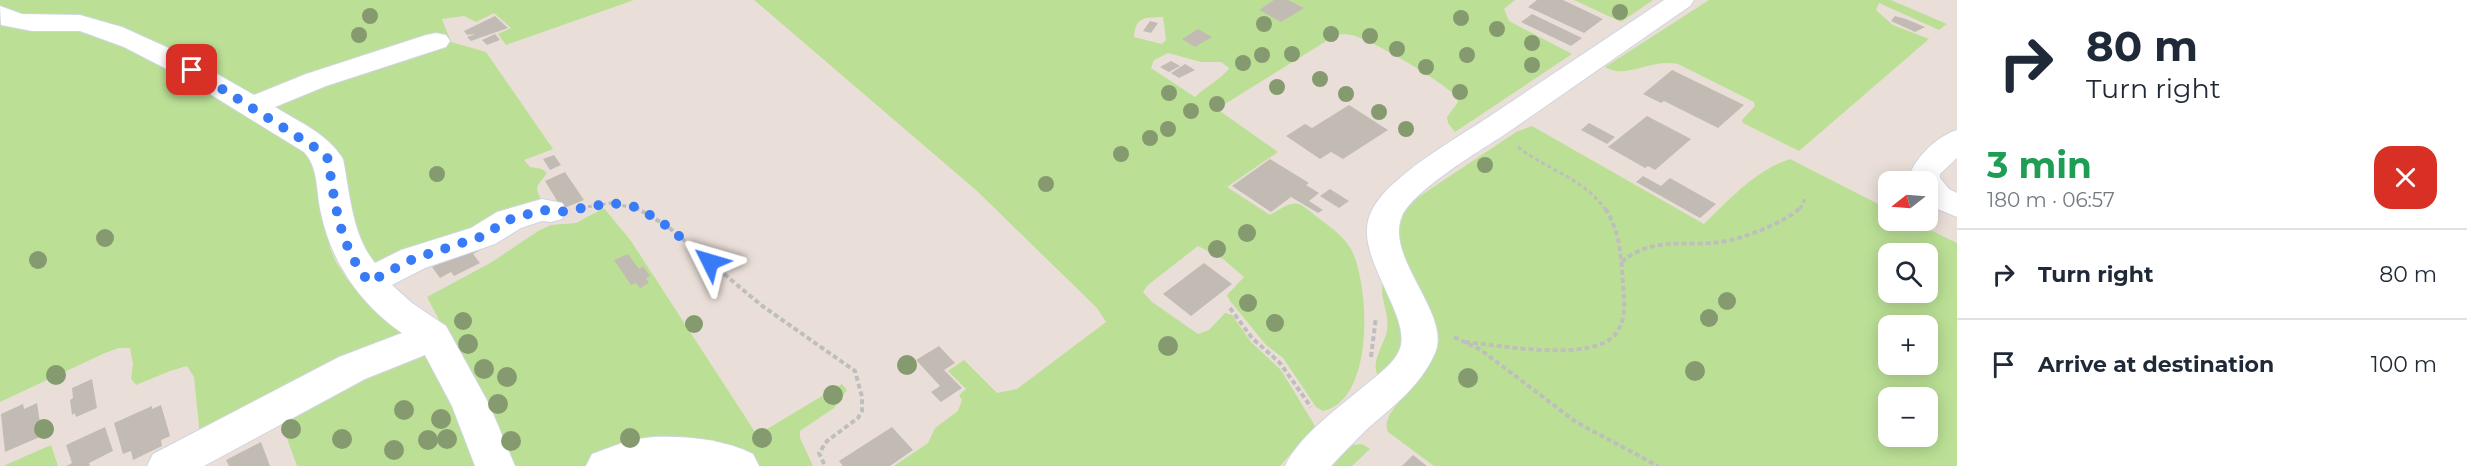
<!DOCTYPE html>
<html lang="en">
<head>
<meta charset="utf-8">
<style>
	body { margin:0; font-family:Montserrat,sans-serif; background:#f2f2f3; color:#1f2937; height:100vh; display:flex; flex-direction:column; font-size:22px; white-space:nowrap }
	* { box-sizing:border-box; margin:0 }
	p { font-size:20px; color:#747a83 }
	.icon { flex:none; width:33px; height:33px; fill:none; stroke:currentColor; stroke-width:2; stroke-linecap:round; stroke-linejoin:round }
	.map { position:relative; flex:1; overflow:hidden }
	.sheet { display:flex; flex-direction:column; background:#fff; width:510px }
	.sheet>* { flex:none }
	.hud { background:#fff; color:#1f2937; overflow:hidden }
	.needle { width:39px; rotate:253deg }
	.buttons { position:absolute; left:1878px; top:171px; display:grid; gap:12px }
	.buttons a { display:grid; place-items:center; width:60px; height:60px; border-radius:12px; background:#fff; box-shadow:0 3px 15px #0003; font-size:30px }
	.pin { position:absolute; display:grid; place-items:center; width:51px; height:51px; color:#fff; margin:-26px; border-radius:12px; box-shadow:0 3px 9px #0006 }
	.me { position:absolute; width:66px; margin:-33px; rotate:310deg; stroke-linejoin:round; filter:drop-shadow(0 0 4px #0008) }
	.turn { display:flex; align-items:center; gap:21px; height:126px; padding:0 30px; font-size:27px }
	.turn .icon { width:78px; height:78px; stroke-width:2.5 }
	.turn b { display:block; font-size:42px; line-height:51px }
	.round { display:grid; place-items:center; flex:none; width:63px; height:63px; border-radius:18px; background:#f2f2f3 }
	.head { display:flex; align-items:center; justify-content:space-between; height:102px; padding:0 30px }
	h1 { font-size:36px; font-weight:700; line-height:45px; color:#1e9e55 }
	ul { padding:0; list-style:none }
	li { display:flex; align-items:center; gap:18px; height:90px; padding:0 30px; border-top:2px solid #e0e1e3 }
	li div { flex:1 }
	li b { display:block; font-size:22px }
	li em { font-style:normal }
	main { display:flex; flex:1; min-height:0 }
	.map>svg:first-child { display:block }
	.green { fill:#bbe095; fill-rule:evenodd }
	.building { fill:#c2bbb4 }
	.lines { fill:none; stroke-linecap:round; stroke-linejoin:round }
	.minor-casing { stroke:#ced4e0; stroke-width:2 }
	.path-far1 { stroke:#bebebe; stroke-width:3; stroke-dasharray:4 3; stroke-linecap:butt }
	.path { stroke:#bebebe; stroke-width:4; stroke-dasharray:5 3; stroke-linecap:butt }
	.minor { fill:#fff; fill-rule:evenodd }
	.tree { fill:#869a70 }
	.route { stroke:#397bf6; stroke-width:10; stroke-dasharray:0 18 }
</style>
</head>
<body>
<main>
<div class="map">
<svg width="1957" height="466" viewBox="0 0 1957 466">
	<rect width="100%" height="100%" fill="#eadfd8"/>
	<g class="green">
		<path d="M0 0H634L506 45 498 34 511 28 494 13 476 22 464 16 442 19 451 42 486 52 553 149 524 160 530 167 542 169 547 173C538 187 533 184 542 201L381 269 358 246 338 160 179 54 32 19 6 11 0 5Z"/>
		<path d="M754 0H1515L1504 9 1509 21 1572 54 1455 132 1448 123 1447 117 1458 102V98C1442 81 1377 43 1355 36 1349 34 1342 34 1336 35L1217 109 1278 152 1227 187 1270 215C1298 198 1296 200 1321 220 1332 228 1344 237 1351 249 1370 285 1375 400 1323 411L1316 407 1283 358 1266 345 1230 301 1227 295 1244 277 1223 259 1198 246 1148 285 1143 292 1152 302 1198 334 1209 330 1225 313 1232 315 1251 342 1281 370 1315 426 1280 466H894L928 443 935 428 958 411 962 400 959 395 966 389 948 371 964 360 997 393 1017 389 1106 322 1097 308 977 191ZM1163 17 1166 40 1162 44 1134 37C1136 16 1144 18 1163 17ZM1168 53 1201 62H1221L1229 68C1226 75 1203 89 1195 97L1151 68 1154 60Z"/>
		<path d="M1574 0H1653L1621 22Z"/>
		<path d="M1709 0H1891L1947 24 1939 30 1879 3 1876 10 1893 25 1929 39 1799 151 1743 123 1742 120 1755 106 1754 102 1678 64C1651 58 1626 80 1605 67Z"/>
		<path d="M0 23 67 25 148 54 314 158 330 248 336 262 347 279 385 320 406 333 200 436 194 377 187 366 170 371 136 385 131 379 133 364 130 348H119L105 353 0 402Z"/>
		<path d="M1532 126 1704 224C1730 199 1756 170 1790 159L1888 209V220L1912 221 1957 243V466H1434L1388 432C1381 417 1402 400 1411 388L1398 223 1405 209 1417 198 1516 132ZM1888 254H1928V292H1888ZM1888 326H1928V364H1888ZM1888 398H1928V436H1888Z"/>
		<path d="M604 208 631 241 757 435 842 384 847 390 834 408 800 431V438L813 466H507L475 388 427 297 492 262 538 231 551 225 576 223Z"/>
		<path d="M1383 283 1397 297 1404 354 1378 375C1370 363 1385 343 1387 330 1390 314 1379 297 1383 283Z"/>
		<path d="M427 348 482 466H297L281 422 371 371Z"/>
		<path d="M1362 444 1370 449 1352 466H1330L1352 445Z"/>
		<path d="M51 445 58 466H3Z"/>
	</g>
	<g class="building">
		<path d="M1274 0H1288L1304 8 1281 22 1259 10Z"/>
		<path d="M1537 0H1563L1603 19 1584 33 1528 7Z"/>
		<path d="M1532 14 1582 38 1571 46 1521 22Z"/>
		<path d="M495 16 508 28 471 41 467 37 475 34 467 35 464 31Z"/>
		<path d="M1895 16 1906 19 1925 27 1915 32 1891 21Z"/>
		<path d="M1150 21 1158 23 1151 33 1143 31Z"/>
		<path d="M1198 29 1212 37 1195 47 1182 39Z"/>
		<path d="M495 34 500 40 487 45 482 40Z"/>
		<path d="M1171 61 1180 66 1169 72 1160 67Z"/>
		<path d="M1185 64 1195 70 1179 78 1171 73Z"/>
		<path d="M1672 70 1744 105 1718 128 1664 101 1661 103 1643 94Z"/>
		<path d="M1349 105 1388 130 1343 159 1331 152 1320 159 1286 136 1305 124 1312 128Z"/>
		<path d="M1647 116 1691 139 1655 170 1648 166 1645 168 1608 147Z"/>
		<path d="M1589 123 1615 137 1607 144 1581 130Z"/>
		<path d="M554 155 561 165 550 170 543 159Z"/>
		<path d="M1270 159 1309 183 1306 185 1319 193 1309 201 1323 210 1318 213 1291 197 1271 212 1232 186Z"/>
		<path d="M565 172 584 200 562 209 545 181Z"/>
		<path d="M1643 176 1661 186 1670 178 1716 204 1700 218 1636 182Z"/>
		<path d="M1330 189 1349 201 1339 208 1320 196Z"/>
		<path d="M478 243 482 249 473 254 480 263 454 276 451 272 440 278 432 267 443 262 441 259Z"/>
		<path d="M628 254 639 269 643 266 650 276 646 278 649 283 640 288 636 283 631 285 614 260Z"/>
		<path d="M1204 263 1232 284 1191 316 1163 294Z"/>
		<path d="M939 346 955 363 944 370 962 388 941 402 931 392 940 386 916 360Z"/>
		<path d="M92 379 97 408 76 417 75 413 72 415 70 400 73 398 72 388Z"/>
		<path d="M37 403 42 436 5 452 1 414 23 404 24 409Z"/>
		<path d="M161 405 170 436 161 440 162 446 133 460 131 451 123 454 114 423 152 406V409Z"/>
		<path d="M105 427 113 451 89 463 90 466H66L72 463 66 445Z"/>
		<path d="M892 427 913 450 890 466H843L839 461Z"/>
		<path d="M261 442 270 466H229L226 460Z"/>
		<path d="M1413 455 1427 466H1402Z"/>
	</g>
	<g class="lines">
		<g class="minor-casing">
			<g id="minor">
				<path d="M1664 0H1694L1690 6C1628 49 1566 92 1504 135 1478 152 1414 190 1402 216 1384 258 1452 314 1435 353 1420 387 1392 407 1366 430 1354 442 1342 454 1331 466H1285C1300 434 1341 406 1368 383 1379 374 1393 364 1399 351 1414 320 1358 261 1368 221 1371 207 1383 193 1393 184 1422 157 1457 138 1490 116 1548 77 1606 39 1664 0Z"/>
				<path d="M0 6 22 14 80 15 122 27 184 55 254 95 306 74 426 35 436 33 446 35 450 41 446 47 326 86 275 107C299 122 328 134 343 159 350 194 352 235 375 263L401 250 471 228 497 212 542 199 562 203 567 211 562 219 551 222 542 221 521 228 495 244 425 268 392 285 412 303 446 326 489 404 515 466H475L452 406 425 355 365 379 204 466H147L153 454 339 357 402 333C361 305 331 262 321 213 316 192 319 168 304 152L184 78 124 47 80 31H32L1 25Z"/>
				<path d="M1957 130V158L1940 174V178L1949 189 1957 193V217L1928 205V182H1908C1911 160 1937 136 1957 130Z"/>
				<path d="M653 437C687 436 722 439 753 454L759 466H586L592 454 630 440Z"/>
			</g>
		</g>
		<g class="path-far1">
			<path d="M1518 147C1546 169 1584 179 1605 209"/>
			<path d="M581 208 611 203 639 209"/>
			<path d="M1800 209 1805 199"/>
		</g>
		<g class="path">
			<path d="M635 207 667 226 761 305 855 371 862 397V411L858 418 827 441 819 453 825 466"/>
			<path d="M581 208 585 207"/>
			<path d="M1622 262C1651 236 1685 247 1720 242 1741 240 1786 222 1801 207"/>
			<path d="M1230 308 1252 338 1280 363 1311 407"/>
			<path d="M1454 337 1481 350 1576 422 1658 466"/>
			<path d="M1465 342C1498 345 1597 364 1617 332 1627 318 1624 299 1623 283 1621 257 1620 229 1604 207"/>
			<path d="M1371 357 1376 317"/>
		</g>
		<use href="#minor" class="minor"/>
	</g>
	<g class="tree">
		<circle cx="1620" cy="12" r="8"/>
		<circle cx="370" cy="16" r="8"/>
		<circle cx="1461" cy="18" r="8"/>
		<circle cx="1264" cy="24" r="8"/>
		<circle cx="1497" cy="29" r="8"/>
		<circle cx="1331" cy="34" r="8"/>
		<circle cx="359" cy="35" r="8"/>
		<circle cx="1370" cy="36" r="8"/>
		<circle cx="1532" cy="43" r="8"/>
		<circle cx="1397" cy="49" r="8"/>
		<circle cx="1292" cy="54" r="8"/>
		<circle cx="1262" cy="55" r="8"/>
		<circle cx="1467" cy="55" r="8"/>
		<circle cx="1243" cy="63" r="8"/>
		<circle cx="1532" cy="65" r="8"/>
		<circle cx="1426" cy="67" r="8"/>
		<circle cx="1320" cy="79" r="8"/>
		<circle cx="1277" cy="87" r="8"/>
		<circle cx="1460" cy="92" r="8"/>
		<circle cx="1169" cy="93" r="8"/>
		<circle cx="1346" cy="94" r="8"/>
		<circle cx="1217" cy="104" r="8"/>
		<circle cx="1191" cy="111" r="8"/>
		<circle cx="1379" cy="112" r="8"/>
		<circle cx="1168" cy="129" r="8"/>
		<circle cx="1406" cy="129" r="8"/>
		<circle cx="1150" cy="138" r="8"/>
		<circle cx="1121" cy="154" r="8"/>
		<circle cx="1485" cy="165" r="8"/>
		<circle cx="437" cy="174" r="8"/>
		<circle cx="1046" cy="184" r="8"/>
		<circle cx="1247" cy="233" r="9"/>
		<circle cx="105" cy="238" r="9"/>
		<circle cx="1217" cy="249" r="9"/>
		<circle cx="38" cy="260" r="9"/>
		<circle cx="1727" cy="301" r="9"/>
		<circle cx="1248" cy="303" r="9"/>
		<circle cx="1709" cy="318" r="9"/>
		<circle cx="463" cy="321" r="9"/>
		<circle cx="1275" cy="323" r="9"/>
		<circle cx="694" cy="324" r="9"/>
		<circle cx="468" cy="344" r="10"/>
		<circle cx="1168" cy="346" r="10"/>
		<circle cx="907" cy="365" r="10"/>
		<circle cx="484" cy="369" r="10"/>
		<circle cx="1695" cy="371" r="10"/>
		<circle cx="56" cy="375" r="10"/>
		<circle cx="507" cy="377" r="10"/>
		<circle cx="1468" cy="378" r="10"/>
		<circle cx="833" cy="395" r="10"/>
		<circle cx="498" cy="404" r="10"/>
		<circle cx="404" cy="410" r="10"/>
		<circle cx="441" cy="419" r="10"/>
		<circle cx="44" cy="429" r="10"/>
		<circle cx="291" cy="429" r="10"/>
		<circle cx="630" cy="438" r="10"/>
		<circle cx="762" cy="438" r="10"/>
		<circle cx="342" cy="439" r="10"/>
		<circle cx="447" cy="439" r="10"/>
		<circle cx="428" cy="440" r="10"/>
		<circle cx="511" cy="441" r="10"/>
		<circle cx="394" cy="450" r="10"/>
	</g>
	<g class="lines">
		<path class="route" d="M192 70 322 152 328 159C335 204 339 246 369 282L413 259 483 236 508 220 542 210 560 212 611 203 632 206 642 210 667 226 710 262"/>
	</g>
</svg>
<div class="buttons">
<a><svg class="needle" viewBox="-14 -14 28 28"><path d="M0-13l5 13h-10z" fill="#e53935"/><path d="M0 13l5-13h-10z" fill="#747a83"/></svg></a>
<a><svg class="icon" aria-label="search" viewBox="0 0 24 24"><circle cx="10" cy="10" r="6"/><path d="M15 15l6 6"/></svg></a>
<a>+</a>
<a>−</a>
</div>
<div class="pin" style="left:192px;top:70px;background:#d93025"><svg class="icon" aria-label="arrive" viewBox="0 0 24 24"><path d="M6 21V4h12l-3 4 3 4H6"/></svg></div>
<svg class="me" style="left:710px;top:262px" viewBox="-20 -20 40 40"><path d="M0-17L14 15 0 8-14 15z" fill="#397bf6" stroke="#fff" stroke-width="4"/></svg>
</div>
<section class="sheet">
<div class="hud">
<div class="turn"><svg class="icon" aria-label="right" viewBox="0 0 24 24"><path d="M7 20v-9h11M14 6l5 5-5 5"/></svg><div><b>80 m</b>Turn right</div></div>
</div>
<div class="head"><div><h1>3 min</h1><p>180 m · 06:57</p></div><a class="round" style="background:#d93025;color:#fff"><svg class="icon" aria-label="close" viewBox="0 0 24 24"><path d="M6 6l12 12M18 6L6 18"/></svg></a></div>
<ul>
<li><svg class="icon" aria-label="right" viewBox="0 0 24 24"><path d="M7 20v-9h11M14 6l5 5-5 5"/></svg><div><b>Turn right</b></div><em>80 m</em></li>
<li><svg class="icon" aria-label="arrive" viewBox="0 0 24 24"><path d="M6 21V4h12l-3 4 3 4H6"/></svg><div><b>Arrive at destination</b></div><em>100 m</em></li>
</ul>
</section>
</main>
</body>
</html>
